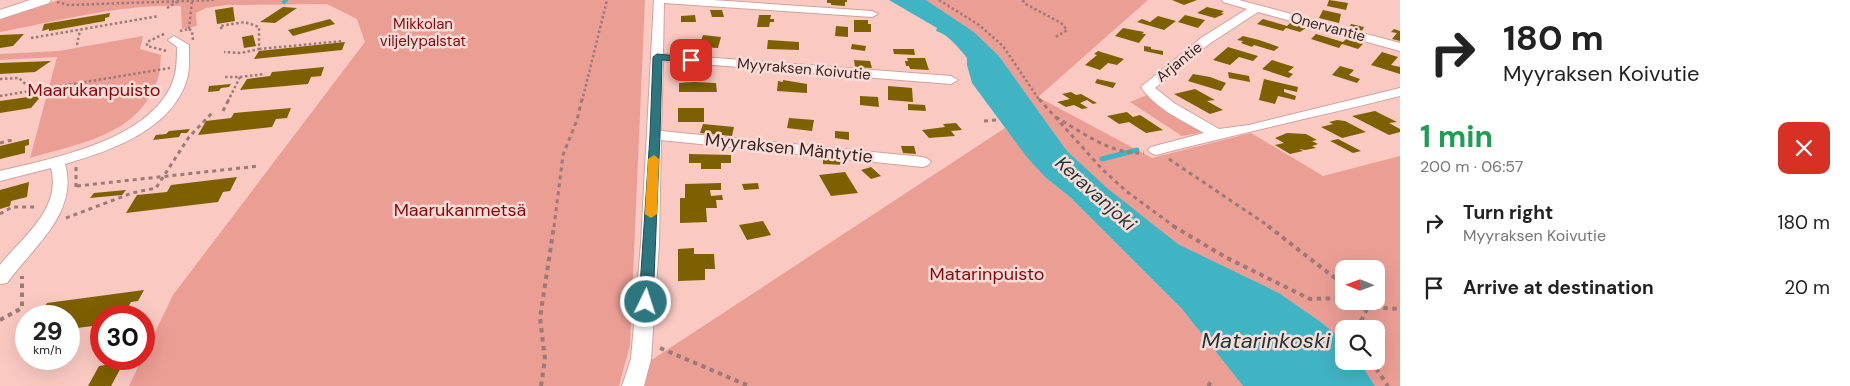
<!DOCTYPE html>
<html lang="en">
<head>
<meta charset="utf-8">
<style>
	body { margin:0; font-family:"DM Sans",sans-serif; background:#f6f6f6; color:#222; height:100vh; display:flex; flex-direction:column; font-size:19px; white-space:nowrap }
	* { box-sizing:border-box; margin:0 }
	p { font-size:16px; color:#767676 }
	.icon { flex:none; width:28px; height:28px; fill:none; stroke:currentColor; stroke-width:2; stroke-linecap:round; stroke-linejoin:round }
	.map { position:relative; flex:1; overflow:hidden }
	.panel { display:flex; flex-direction:column; background:#fff; width:450px }
	.panel>* { flex:none }
	.top-card { background:#fff; color:#222; overflow:hidden }
	.needle { width:32px; rotate:271deg }
	.fabs { position:absolute; left:1335px; top:260px; display:grid; gap:10px }
	.fabs a { display:grid; place-items:center; width:50px; height:50px; border-radius:10px; background:#fff; box-shadow:0 5px 20px #0002; font-size:25px }
	.speed { position:absolute; left:15px; top:305px; display:flex; gap:10px; font-size:25px; font-weight:700; text-align:center }
	.speed>* { display:grid; place-content:center; width:65px; height:65px; border-radius:50%; background:#fff; box-shadow:0 5px 20px #0002; line-height:1 }
	.speed small { font-size:12px; font-weight:400 }
	.speed .limit { border:8px solid #d22; background:#fff; color:#111 }
	.pin { position:absolute; display:grid; place-items:center; width:42px; height:42px; color:#fff; margin:-21px; border-radius:10px; box-shadow:0 2px 8px #0006 }
	.me { position:absolute; width:55px; margin:-28px; rotate:4deg; stroke-linejoin:round; filter:drop-shadow(0 0 4px #0008) }
	.turn { display:flex; align-items:center; gap:18px; height:105px; padding:0 20px; font-size:22px }
	.turn .icon { width:65px; height:65px; stroke-width:2.5 }
	.turn b { display:block; font-size:35px; line-height:42px }
	.round { display:grid; place-items:center; flex:none; width:52px; height:52px; border-radius:10px; background:#f6f6f6 }
	.summary { display:flex; align-items:center; justify-content:space-between; height:85px; padding:0 20px }
	h1 { font-size:30px; font-weight:700; line-height:38px; color:#1e9e55 }
	ul { padding:0; list-style:none }
	li { display:flex; align-items:center; gap:15px; height:65px; padding:0 20px }
	li div { flex:1 }
	li b { display:block; font-size:19px }
	li em { font-style:normal }
	main { display:flex; flex:1; min-height:0 }
	.map>svg:first-child { display:block }
	.green { fill:#eb9e94; fill-rule:evenodd }
	.water { fill:#41b4c4 }
	.lines { fill:none; stroke-linecap:round; stroke-linejoin:round }
	.stream-far1 { stroke:#41b4c4; stroke-width:4 }
	.stream { stroke:#41b4c4; stroke-width:5 }
	.building { fill:#7e6000 }
	.minor-casing { stroke:#d1a29c; stroke-width:2 }
	.tertiary-casing { stroke:#d1a29c; stroke-width:2 }
	.path-far2 { stroke:#9d7a76; stroke-width:2.5; stroke-dasharray:2.5 2.5; stroke-linecap:butt }
	.path-far1 { stroke:#9d7a76; stroke-width:3; stroke-dasharray:4 4; stroke-linecap:butt }
	.path { stroke:#9d7a76; stroke-width:4; stroke-dasharray:4.5 4.5; stroke-linecap:butt }
	.minor { fill:#fff; fill-rule:evenodd }
	.tertiary { fill:#fff; fill-rule:evenodd }
	.route { fill:#2e767f; stroke:#1e4d53 }
	.slow { fill:#f59e0b }
	.labels { text-anchor:middle; stroke-width:5; stroke-linejoin:round; paint-order:stroke }
	.far-park-label { font-size:15px; fill:#89050b; stroke:#fadcd7 }
	.far-street-label { font-size:15px; fill:#392624; stroke:#fadcd7 }
	.park-label { font-size:18px; fill:#89050b; stroke:#fadcd7 }
	.street-label { font-size:18px; fill:#392624; stroke:#fadcd7 }
	.water-label { font-size:19px; font-style:italic; fill:#1d363a; stroke:#fadcd7 }
	.near-water-label { font-size:22px; font-style:italic; fill:#1d363a; stroke:#fadcd7 }
</style>
</head>
<body>
<main>
<div class="map">
<svg width="1400" height="386" viewBox="0 0 1400 386">
	<rect width="100%" height="100%" fill="#fac9c2"/>
	<g class="green">
		<path d="M59 0H645L630 345 619 386H129L142 359H144V355L173 295 365 42 357 19 327 4 226 5 206 8 196 13 197 26 182 29 181 6C120 4 59 21 0 32V20Z"/>
		<path d="M926 0H1148L1038 97 1152 158 1251 133 1323 176 1400 156V386H1375L1359 361H1376V329H1344V341L1321 322 1279 293 1178 244 1106 188 1067 151 999 56 974 32ZM1344 269H1376V301H1344Z"/>
		<path d="M143 36 140 49 161 55C160 63 161 71 158 78 140 135 80 143 30 158L57 57 0 60V54L59 51Z"/>
		<path d="M1147 95 1201 129 1199 133 1182 136 1130 102Z"/>
		<path d="M1005 128 1045 177 1071 198 1182 309 1243 386H643L650 361Z"/>
	</g>
	<path class="water" d="M889 0H926L974 32 999 56 1067 151 1107 188 1178 244 1279 293 1321 322 1344 341V361H1359L1375 386H1243L1182 309 1071 198 1045 177 1026 156 972 83 967 65V58C958 47 949 35 936 31L937 28Z"/>
	<g class="lines">
		<path class="stream-far1" d="M284 2 286 0"/>
		<path class="stream" d="M1102 159 1137 150"/>
	</g>
	<g class="building">
		<path d="M827 0H847V2H845V6L831 5V3H827Z"/>
		<path d="M1172 0H1197L1184 5Z"/>
		<path d="M1329 0 1348 3 1346 10 1327 6Z"/>
		<path d="M233 7 235 21 217 24 215 10Z"/>
		<path d="M283 7 297 8 275 23 260 22Z"/>
		<path d="M1207 7 1224 11 1221 13 1224 14 1215 18 1197 13Z"/>
		<path d="M710 10H722L724 17H712Z"/>
		<path d="M1323 10 1341 14 1339 23 1319 18Z"/>
		<path d="M110 13 109 17 105 18V21L49 31V29L42 31 44 24Z"/>
		<path d="M695 15 696 22H681V16Z"/>
		<path d="M759 15H771L770 19H774V22H770L769 27H757Z"/>
		<path d="M1185 15 1205 20 1198 28 1178 22Z"/>
		<path d="M1158 16 1176 21 1164 30 1137 22 1142 19 1150 22Z"/>
		<path d="M330 19 335 24 293 36 288 30Z"/>
		<path d="M1263 19 1287 26 1290 23 1306 28 1300 32 1286 28 1283 31 1257 24Z"/>
		<path d="M854 20H868V24H871V32H854Z"/>
		<path d="M1351 24 1364 27 1362 31 1349 28Z"/>
		<path d="M836 26 848 27V37L835 36Z"/>
		<path d="M1123 28 1144 32 1142 34H1146L1139 43 1115 36Z"/>
		<path d="M1394 29 1400 31V41L1392 39 1397 33 1391 32Z"/>
		<path d="M24 34 13 46 0 48V35Z"/>
		<path d="M1316 34 1343 42 1346 39 1363 44 1358 49 1342 44 1339 48 1311 39Z"/>
		<path d="M253 35 256 46 244 48 242 37Z"/>
		<path d="M703 35 721 37 718 48 699 47Z"/>
		<path d="M1243 36 1259 40 1279 47 1274 51 1254 45 1252 47 1241 43 1243 41 1237 40Z"/>
		<path d="M768 40 799 42V50L767 49Z"/>
		<path d="M345 42 342 50 254 59 259 51Z"/>
		<path d="M852 44 866 46 865 51 851 49Z"/>
		<path d="M1144 46 1151 47V49L1163 51V55L1144 51Z"/>
		<path d="M1228 47 1258 56 1253 61 1239 57 1230 65 1213 60Z"/>
		<path d="M893 49H914L915 55 894 54Z"/>
		<path d="M1098 51 1124 59 1117 65 1108 63 1100 70 1085 65 1097 55 1094 54Z"/>
		<path d="M1382 52 1398 57 1391 65 1400 67V74L1371 65Z"/>
		<path d="M907 58H925L929 70 910 69 909 66H906L905 61H908Z"/>
		<path d="M854 60 870 61 872 68 855 67Z"/>
		<path d="M1272 60 1294 67 1288 72 1293 74 1289 78 1262 69Z"/>
		<path d="M51 61 35 72 0 74V63Z"/>
		<path d="M1340 66 1354 70 1349 75 1360 79 1357 83 1332 75Z"/>
		<path d="M324 67 321 76 311 77 308 84 240 90 247 79 270 76 272 72Z"/>
		<path d="M678 67H689L690 75H678Z"/>
		<path d="M1228 72 1249 76 1250 82 1229 78Z"/>
		<path d="M1193 74 1210 77 1226 83 1221 91 1188 81Z"/>
		<path d="M1097 79 1116 83 1113 88 1095 83Z"/>
		<path d="M1264 79 1298 87 1297 92 1284 89V92L1296 96 1295 100 1278 96 1275 104 1259 100Z"/>
		<path d="M783 80 807 84V93L777 91 778 81 783 82Z"/>
		<path d="M694 82 716 83 717 92H679V83Z"/>
		<path d="M231 84 229 87 221 88 219 91 208 92 209 86Z"/>
		<path d="M888 86 912 88 913 102 888 100Z"/>
		<path d="M1195 89 1215 100 1207 101 1223 110 1210 114 1174 94Z"/>
		<path d="M1071 92 1076 95 1081 94 1097 103 1093 104 1087 100 1080 103 1088 108 1082 109 1074 105 1066 107 1057 102 1070 99 1062 94Z"/>
		<path d="M42 95 31 108 0 113V101Z"/>
		<path d="M860 96 878 97 879 107 860 105Z"/>
		<path d="M908 104 925 105 926 111 908 110Z"/>
		<path d="M291 108 287 118 276 119 272 127 198 135 206 121 231 118 234 113Z"/>
		<rect x="678" y="108" width="26" height="14"/>
		<path d="M1375 111 1397 122 1389 123 1400 129V132L1389 135 1352 116Z"/>
		<path d="M1127 112 1133 117 1140 115 1163 130 1146 133 1129 122 1119 124 1107 116Z"/>
		<path d="M789 118 814 120 812 131 787 128Z"/>
		<path d="M1337 120 1345 121 1366 132 1342 138 1321 127 1333 124 1329 122Z"/>
		<path d="M956 123 962 130 951 131 955 136 929 138 922 130 945 127 943 124Z"/>
		<path d="M703 124 734 127 732 136 700 133Z"/>
		<path d="M190 129 187 133H181L179 137 153 140 156 135 166 134 169 131Z"/>
		<path d="M835 131 849 132V140L835 138Z"/>
		<path d="M1287 133 1306 134 1317 140 1312 141 1318 144 1312 146 1316 148 1305 150 1299 149 1303 151 1290 154 1275 145 1284 143 1275 138Z"/>
		<path d="M29 139V145L25 146V153L0 159V146Z"/>
		<path d="M1338 139 1361 151 1353 153 1330 141Z"/>
		<path d="M901 146H914L916 154 903 153Z"/>
		<path d="M689 154 731 155V163H721V169H701V163H689Z"/>
		<path d="M823 158 845 159V165L823 164Z"/>
		<path d="M871 167 881 176 871 179 861 170Z"/>
		<path d="M845 172 858 193 831 196 819 175Z"/>
		<path d="M237 177 230 191 223 192 218 202 126 213 137 195 167 192 171 185Z"/>
		<path d="M29 182 27 197 11 201 10 206 0 209V190Z"/>
		<path d="M721 183V190H710L711 196 722 195 723 200H716L717 208H706L707 222 680 223V198H685V184Z"/>
		<path d="M758 183 759 189 744 190 742 184Z"/>
		<path d="M126 190 122 195 90 198 94 193Z"/>
		<path d="M763 221 771 235 747 240 739 225Z"/>
		<path d="M694 248V254H714L715 269H705V280L678 281V249Z"/>
		<path d="M144 290 138 301 131 302 123 316H101V325L69 329V316H49L51 312 39 314 47 303Z"/>
		<path d="M124 362 111 386H88L99 366Z"/>
	</g>
	<g class="lines">
		<g class="minor-casing">
			<g id="minor">
				<path d="M654 0H713L872 11 878 14 872 17 664 3 663 54 951 76 958 80 951 84 663 61 661 131 923 157 928 159 931 162 928 165 923 167 661 140 659 244 651 359 644 386H622L631 359 641 244Z"/>
				<path d="M1222 0H1239L1400 43V51L1258 12 1209 44 1155 88 1174 103 1219 129 1249 125 1400 88V96C1319 116 1237 134 1156 155L1151 153 1148 150 1151 147 1204 133C1182 120 1156 109 1141 87L1201 38 1247 9 1223 2Z"/>
				<path d="M174 36 189 45C189 56 190 68 187 79 172 130 110 151 65 164 79 213 33 247 7 283L0 284V265C22 237 62 209 51 168L0 181V171C54 158 151 140 173 81 177 70 177 58 177 47L168 40Z"/>
			</g>
		</g>
		<g class="tertiary-casing">
			<path id="tertiary" d="M30 0H51L49 3 0 19V10Z"/>
		</g>
		<g class="path-far2">
			<path d="M939 0 979 25 1003 46 1040 101"/>
			<path d="M1023 0 1024 3 1061 23 1067 30 1056 37"/>
			<path d="M57 2 69 5 214 0"/>
			<path d="M167 8 177 2"/>
			<path d="M189 29 192 31 193 40"/>
			<path d="M189 29 192 1"/>
			<path d="M222 29 220 26 245 22 259 27V49L241 53 224 52"/>
			<path d="M180 31 189 29"/>
			<path d="M164 34 147 42V46L167 51"/>
			<path d="M31 38 159 16"/>
			<path d="M77 45 80 30"/>
			<path d="M259 49 343 41"/>
			<path d="M225 77H240L228 101"/>
			<path d="M240 77 265 74"/>
			<path d="M0 79 19 78 32 90"/>
			<path d="M0 96 170 68"/>
			<path d="M582 101 607 0"/>
		</g>
		<g class="path-far1">
			<path d="M1039 99 1102 169 1126 191 1175 227"/>
			<path d="M223 111 229 99"/>
			<path d="M1056 117C1083 133 1112 155 1144 153"/>
			<path d="M984 121 996 120"/>
			<path d="M0 143 12 140"/>
			<path d="M1169 159 1270 227"/>
			<path d="M76 167V190"/>
			<path d="M77 186 259 166"/>
			<path d="M0 214 12 207H38"/>
			<path d="M66 218 132 193 156 188 189 137 213 112"/>
			<path d="M554 227 563 155 577 120 582 99"/>
		</g>
		<g class="path">
			<path d="M1173 226 1227 258 1310 299 1344 298"/>
			<path d="M1268 226 1344 285"/>
			<path d="M1358 301 1368 307 1400 309"/>
			<path d="M0 320 22 308V276"/>
			<path d="M1357 329 1368 307"/>
			<path d="M660 348 749 386"/>
			<path d="M1371 361 1388 386"/>
			<path d="M541 386 545 359 540 318 554 226"/>
			<path d="M1208 386 1212 381"/>
		</g>
		<use href="#minor" class="minor"/>
		<use href="#tertiary" class="tertiary"/>
	</g>
	<path class="route" d="M657 54 691 57 695 60 691 62 662 60 660 135 653 302 651 305H641L639 302 650 135 653 57Z"/>
	<path class="slow" d="M654 155 659 159 657 214 651 218 645 214 648 159Z"/>
	<g class="labels">
		<g class="far-park-label">
			<text x="423" y="29">Mikkolan<tspan x="423" dy="17">viljelypalstat</tspan></text>
		</g>
		<g class="far-street-label">
			<text transform="translate(1328 27) rotate(15)" y="5">Onervantie</text>
			<text transform="translate(1179 62) rotate(-39)" y="5">Arjantie</text>
			<text transform="translate(804 69) rotate(5)" y="5">Myyraksen Koivutie</text>
		</g>
		<g class="park-label">
			<text x="94" y="96">Maarukanpuisto</text>
			<text x="460" y="216">Maarukanmetsä</text>
			<text x="987" y="280">Matarinpuisto</text>
		</g>
		<g class="street-label">
			<text transform="translate(789 148) rotate(6)" y="6">Myyraksen Mäntytie</text>
		</g>
		<g class="water-label">
			<text transform="translate(1096 193) rotate(42)" y="7">Keravanjoki</text>
		</g>
		<g class="near-water-label">
			<text x="1266" y="348">Matarinkoski</text>
		</g>
	</g>
</svg>
<div class="fabs">
<a><svg class="needle" viewBox="-14 -14 28 28"><path d="M0-13l5 13h-10z" fill="#e53935"/><path d="M0 13l5-13h-10z" fill="#767676"/></svg></a>
<a><svg class="icon" aria-label="search" viewBox="0 0 24 24"><circle cx="10" cy="10" r="6"/><path d="M15 15l6 6"/></svg></a>
</div>
<div class="speed"><div>29<small>km/h</small></div><div class="limit">30</div></div>
<div class="pin" style="left:691px;top:60px;background:#d93025"><svg class="icon" aria-label="arrive" viewBox="0 0 24 24"><path d="M6 21V4h12l-3 4 3 4H6"/></svg></div>
<svg class="me" style="left:646px;top:302px" viewBox="-20 -20 40 40"><circle r="17" fill="#2e767f" stroke="#fff" stroke-width="3"/><path d="M0-11L8 9 0 5-8 9z" fill="#fff"/></svg>
</div>
<section class="panel">
<div class="top-card">
<div class="turn"><svg class="icon" aria-label="right" viewBox="0 0 24 24"><path d="M7 20v-9h11M14 6l5 5-5 5"/></svg><div><b>180 m</b>Myyraksen Koivutie</div></div>
</div>
<div class="summary"><div><h1>1 min</h1><p>200 m · 06:57</p></div><a class="round" style="background:#d93025;color:#fff"><svg class="icon" aria-label="close" viewBox="0 0 24 24"><path d="M6 6l12 12M18 6L6 18"/></svg></a></div>
<ul>
<li><svg class="icon" aria-label="right" viewBox="0 0 24 24"><path d="M7 20v-9h11M14 6l5 5-5 5"/></svg><div><b>Turn right</b><p>Myyraksen Koivutie</p></div><em>180 m</em></li>
<li><svg class="icon" aria-label="arrive" viewBox="0 0 24 24"><path d="M6 21V4h12l-3 4 3 4H6"/></svg><div><b>Arrive at destination</b></div><em>20 m</em></li>
</ul>
</section>
</main>
</body>
</html>
